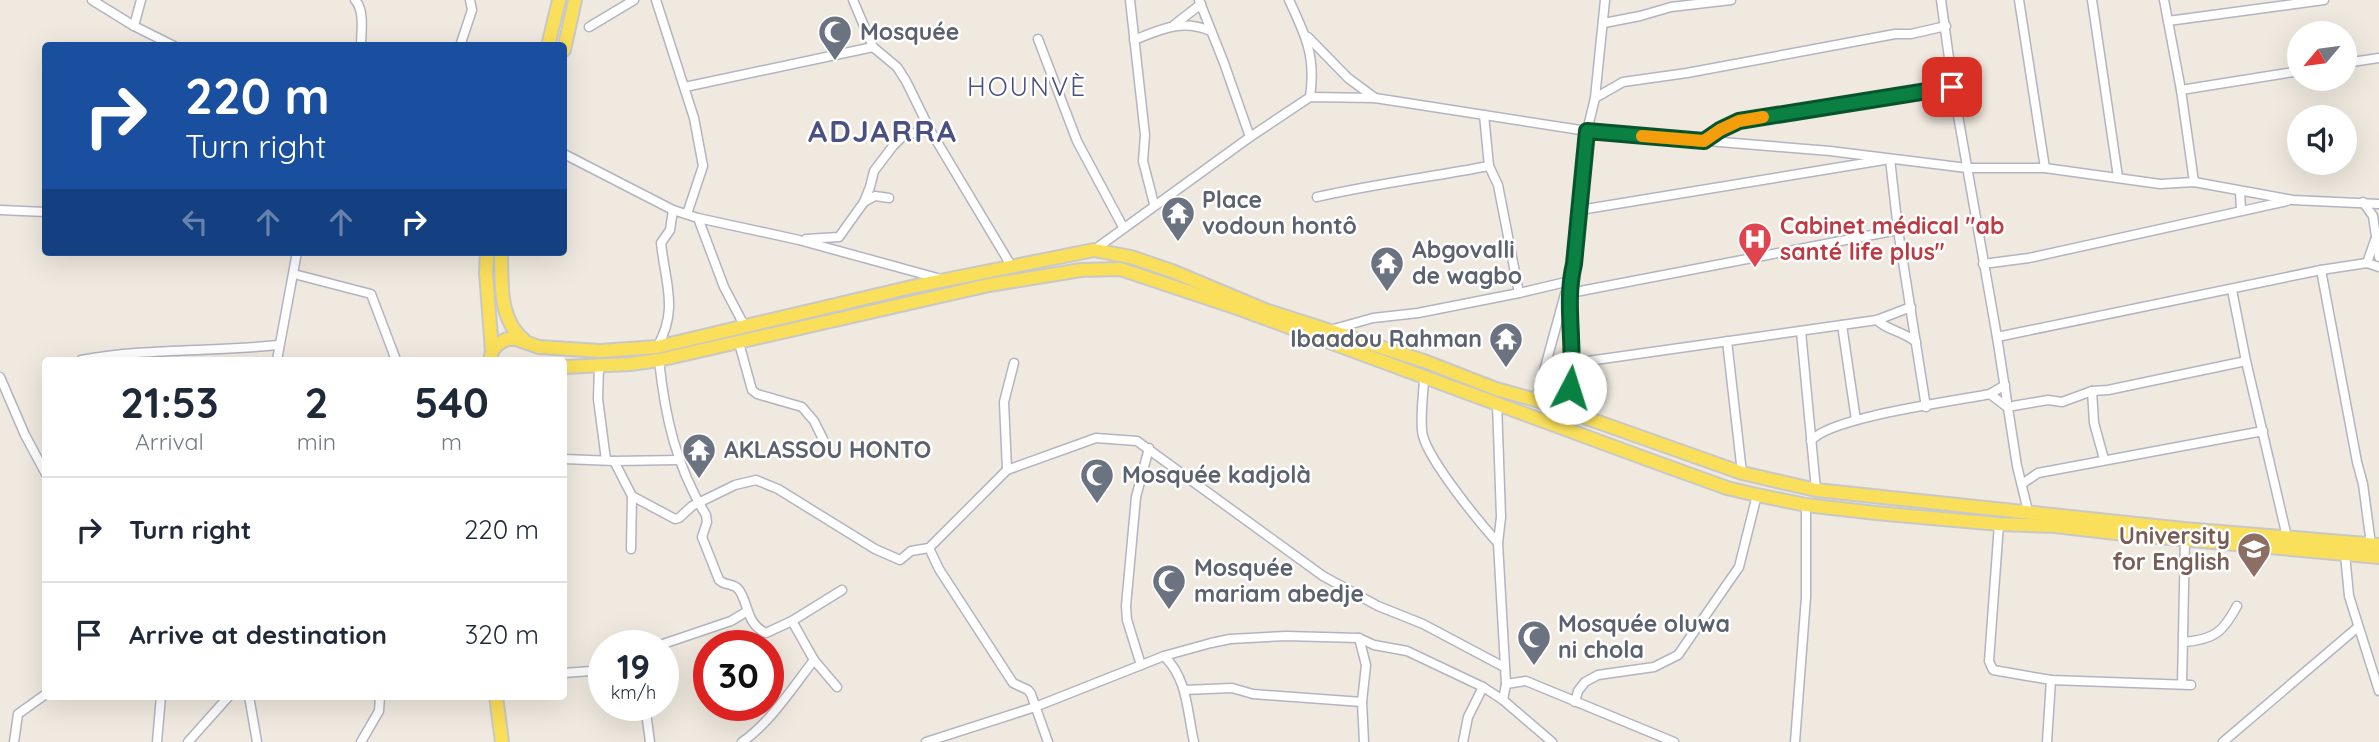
<!DOCTYPE html>
<html lang="en">
<head>
<meta charset="utf-8">
<style>
	body { margin:0; font-family:Quicksand,sans-serif; background:#f6f6f7; color:#1f2937; height:100vh; display:flex; flex-direction:column; font-size:26px; white-space:nowrap }
	* { box-sizing:border-box; margin:0 }
	p { font-size:23px; color:#747a83 }
	.icon { flex:none; width:38px; height:38px; fill:none; stroke:currentColor; stroke-width:2; stroke-linecap:round; stroke-linejoin:round }
	.map { position:relative; flex:1; overflow:hidden }
	.details { position:absolute; left:42px; top:357px; width:525px; height:343px; display:flex; flex-direction:column; background:#fff; border-radius:7px; box-shadow:0 7px 28px #0002 }
	.details>* { flex:none }
	.hud { position:absolute; left:42px; top:42px; width:525px; height:214px; border-radius:7px; box-shadow:0 7px 28px #0002; background:#1a4fa0; color:#fff; overflow:hidden }
	.needle { width:46px; rotate:241deg }
	.buttons { position:absolute; left:2287px; top:21px; display:grid; gap:14px }
	.buttons a { display:grid; place-items:center; width:70px; height:70px; border-radius:50%; background:#fff; box-shadow:0 7px 28px #0002; font-size:35px }
	.speed { position:absolute; left:588px; top:630px; display:flex; gap:14px; font-size:35px; font-weight:700; text-align:center }
	.speed>* { display:grid; place-content:center; width:91px; height:91px; border-radius:50%; background:#fff; box-shadow:0 7px 28px #0002; line-height:1 }
	.speed small { font-size:18px; font-weight:400 }
	.speed .limit { border:10px solid #d22; background:#fff; color:#111 }
	.pin { position:absolute; display:grid; place-items:center; width:60px; height:60px; color:#fff; margin:-30px; border-radius:14px; box-shadow:0 4px 10px #0006 }
	.me { position:absolute; width:77px; margin:-38px; rotate:5deg; stroke-linejoin:round; filter:drop-shadow(0 0 5px #0008) }
	.turn { display:flex; align-items:center; gap:24px; height:147px; padding:0 28px; font-size:32px }
	.turn .icon { width:91px; height:91px; stroke-width:2.5 }
	.turn b { display:block; font-size:49px; line-height:60px }
	.lanes { display:flex; align-items:center; height:66px; padding:0 28px; background:#0003; justify-content:center; gap:35px; direction:ltr }
	.lanes .off { opacity:.35 }
	.eta { display:flex; justify-content:space-evenly; align-items:center; height:119px; text-align:center }
	.eta b { font-size:42px; font-weight:700; line-height:49px }
	ul { padding:0; list-style:none }
	li { display:flex; align-items:center; gap:21px; height:105px; padding:0 28px; border-top:2px solid #e0e1e3 }
	li div { flex:1 }
	li b { display:block; font-size:26px }
	li em { font-style:normal }
	.map>svg:first-child { display:block }
	.lines { fill:none; stroke-linecap:round; stroke-linejoin:round }
	.street-casing { stroke:#b3b4c1; stroke-width:11 }
	.primary-casing { stroke:#c8c8c8; stroke-width:16 }
	.street { stroke:#fff; stroke-width:8 }
	.primary { stroke:#fadf5a; stroke-width:12 }
	.route-casing { stroke:#07532c; stroke-width:18 }
	.route { stroke:#0b8043; stroke-width:12 }
	.slow { stroke:#f59e0b; stroke-width:12 }
	.labels { text-anchor:middle; stroke-width:5; stroke-linejoin:round; paint-order:stroke }
	.worship-label { font-size:23px; font-weight:bold; fill:#5b616d; stroke:#fff; text-anchor:start }
	.health-label { font-size:23px; font-weight:bold; fill:#be3a42; stroke:#fff; text-anchor:start }
	.education-label { font-size:23px; font-weight:bold; fill:#785e54; stroke:#fff; text-anchor:end }
	.quarter-label { font-size:26px; letter-spacing:2px; fill:#4a5082; stroke:#fff }
	.district-label { font-size:30px; font-weight:bold; letter-spacing:2px; fill:#4a5082; stroke:#fff }
</style>
</head>
<body>
<div class="map">
<svg width="2379" height="742" viewBox="0 0 2379 742">
	<rect width="100%" height="100%" fill="#efe9df"/>
	<g class="lines">
		<g class="street-casing">
			<g id="street">
				<path d="M92 0 134 26 174 46"/>
				<path d="M355 0C365 10 361 32 361 46"/>
				<path d="M656 0 694 118 703 166 687 214"/>
				<path d="M853 0 873 47 897 67 906 81 930 130 1012 267"/>
				<path d="M1130 0 1145 135 1143 161 1154 204"/>
				<path d="M1199 0 1224 63 1250 137"/>
				<path d="M1289 0C1306 36 1316 57 1310 97"/>
				<path d="M1941 0 1953 87 1997 337 2017 466 2028 511"/>
				<path d="M2019 0 2045 168"/>
				<path d="M2092 0 2118 177"/>
				<path d="M2164 0 2181 90 2194 182"/>
				<path d="M2168 21 2324 0"/>
				<path d="M1604 23 1640 16 1671 7 1731 0"/>
				<path d="M1174 25 1201 4"/>
				<path d="M134 26 141 0"/>
				<path d="M589 27 634 0"/>
				<path d="M1308 37 1348 78 1375 98"/>
				<path d="M1038 39 1077 141 1123 227"/>
				<path d="M1134 40C1162 29 1181 19 1211 31"/>
				<path d="M460 46 472 10 470 0"/>
				<path d="M2345 63 2379 58"/>
				<path d="M685 87 873 47"/>
				<path d="M2181 90 2300 71"/>
				<path d="M1595 98 1623 82 1687 73 1895 34H1911L1946 26"/>
				<path d="M1484 115 1489 166 1498 185 1519 293"/>
				<path d="M1704 141 1720 130 1739 121 1953 87"/>
				<path d="M564 154 673 210 698 218 799 240 941 279"/>
				<path d="M2240 191 2241 210"/>
				<path d="M1317 197C1374 184 1431 177 1489 166"/>
				<path d="M864 202 875 196 889 198"/>
				<path d="M2363 202 2373 216 2379 257"/>
				<path d="M0 210 46 212"/>
				<path d="M1580 210 1890 159 1898 230 1926 407"/>
				<path d="M698 218 724 287 745 327"/>
				<path d="M806 239 839 237 864 202 870 187 874 171 893 146 904 135 930 130"/>
				<path d="M1094 250 1250 137 1310 97 1375 98 1587 131 1830 151 1967 168H2045L2160 184 2194 182 2293 200 2379 204"/>
				<path d="M2367 263 2375 240"/>
				<path d="M1983 264 2029 258 2287 201"/>
				<path d="M2321 270 2357 462 2363 484 2371 544"/>
				<path d="M294 274 371 294 396 360"/>
				<path d="M2232 290 2246 361 2287 537"/>
				<path d="M1877 320C1886 330 1903 331 1916 342"/>
				<path d="M1842 325 1856 420"/>
				<path d="M1330 330 1373 318 1418 313 1519 293 1570 281"/>
				<path d="M1801 331 1816 490"/>
				<path d="M1997 337 2321 270 2367 263 2379 267"/>
				<path d="M1727 341 1742 473"/>
				<path d="M739 343 752 390 757 394 802 407 814 421 827 447"/>
				<path d="M657 347C679 310 665 282 661 243L670 230 673 210"/>
				<path d="M81 360C146 348 212 352 278 345"/>
				<path d="M277 360 297 252"/>
				<path d="M659 360C665 417 676 466 706 515L707 522 702 537 719 580C725 586 734 583 739 590 749 604 746 624 766 633L792 621 842 590"/>
				<path d="M1574 363 1877 320 1911 307"/>
				<path d="M599 365 598 399 606 460"/>
				<path d="M1424 376C1424 393 1419 421 1423 436 1430 462 1479 522 1498 543"/>
				<path d="M0 377 25 435 46 474"/>
				<path d="M2092 391 2094 423 2104 459"/>
				<path d="M1990 394 2007 407 2048 400 2062 402 2092 391 2108 390 2246 361"/>
				<path d="M1536 400 1565 294 1898 230"/>
				<path d="M1497 403 1501 517 1498 543 1506 684 1503 700"/>
				<path d="M1566 412 1574 363 1570 281 1574 264 1587 131 1595 98 1605 0"/>
				<path d="M1811 441C1829 417 1956 401 1990 394L2005 385"/>
				<path d="M564 459 614 461 679 460"/>
				<path d="M614 461 632 496 631 549"/>
				<path d="M1007 470 1004 402 1014 363"/>
				<path d="M2022 484 2038 473 2263 431"/>
				<path d="M632 496 675 519 679 518 692 506 735 485 756 480 778 489 875 549 900 560 911 551 929 548 1007 470 1096 438 1137 441 1323 576 1378 606 1423 624 1504 667"/>
				<path d="M1999 524 1989 661 1993 670 2051 680 2191 685"/>
				<path d="M929 548 939 569 1013 683 1028 690 1031 694 1048 742"/>
				<path d="M2345 554 2349 596 2379 691"/>
				<path d="M792 621 814 660 837 687"/>
				<path d="M1359 638 1366 665 1362 702 1364 742"/>
				<path d="M2185 642C2215 639 2223 632 2237 606"/>
				<path d="M657 646 731 621 746 612"/>
				<path d="M1164 656C1188 679 1187 712 1194 742"/>
				<path d="M1141 665 1127 620 1126 606 1136 497 1149 448"/>
				<path d="M564 673 604 670"/>
				<path d="M1506 684 1526 681 1674 742"/>
				<path d="M2182 684 2185 539"/>
				<path d="M1184 690 1232 688 1253 694 1362 702"/>
				<path d="M249 696 257 742"/>
				<path d="M1575 702 1578 691 1585 682 1598 675 1654 667 1678 655 1739 567 1757 495"/>
				<path d="M645 705 650 742"/>
				<path d="M14 742 18 714 46 694"/>
				<path d="M157 742 161 696"/>
				<path d="M188 742 229 696"/>
				<path d="M361 742 379 711 380 696"/>
				<path d="M742 742C769 724 794 686 814 660"/>
				<path d="M926 742 1035 707 1164 656 1211 643 1230 639 1286 636 1359 638 1374 645 1407 651 1483 687 1503 700 1552 742"/>
				<path d="M1463 742 1468 717 1483 687"/>
				<path d="M1795 742 1806 597V505"/>
				<path d="M2047 742 2051 680"/>
				<path d="M2223 742 2358 627"/>
			</g>
		</g>
		<g class="primary-casing">
			<g id="primary">
				<path d="M548 46 559 0"/>
				<path d="M564 50 575 0"/>
				<path d="M487 252 486 273 492 351 490 360"/>
				<path d="M501 252C502 283 498 320 525 341"/>
				<path d="M492 351 498 344 507 339H516L539 347 600 351 657 347 920 285 1094 250 1131 257 1172 271 1265 310 1424 361 1496 389 1536 400 1742 473 1816 490 2184 529 2379 545"/>
				<path d="M564 367 630 364 659 360 989 285 1081 270 1120 269 1240 309 1644 458 1727 488 1757 495 1806 505 1876 513 1999 524 2055 526 2124 534 2379 557"/>
				<path d="M496 696 502 742"/>
			</g>
		</g>
		<use href="#street" class="street"/>
		<use href="#primary" class="primary"/>
	</g>
	<g class="lines">
		<g class="route-casing">
			<path id="route" d="M1570 388C1576 347 1564 305 1574 264L1587 131 1704 141 1720 130 1739 121 1952 87"/>
		</g>
		<use href="#route" class="route"/>
		<path class="slow" d="M1642 136 1704 141 1720 130 1739 121 1763 117"/>
	</g>
	<defs>
		<g id="mosque-pin" transform="scale(1.75)"><path d="M0 17L-7.5 6A9.5 9.5 0 1 1 7.5 6Z" fill="#6b7280" stroke="#fff"/><path d="M3.5-4.9A6 6 0 1 0 3.5 4.9A5 5 0 1 1 3.5-4.9Z" fill="#fff"/></g>
		<g id="temple-pin" transform="scale(1.75)"><path d="M0 17L-7.5 6A9.5 9.5 0 1 1 7.5 6Z" fill="#6b7280" stroke="#fff"/><path d="M0-6L5-2H3V0L6.5 2.5H4V6H1.5V3h-3V6H-4V2.5H-6.5L-3 0V-2H-5Z" fill="#fff"/></g>
		<g id="hospital-pin" transform="scale(1.75)"><path d="M0 17L-7.5 6A9.5 9.5 0 1 1 7.5 6Z" fill="#e0444e" stroke="#fff"/><path d="M-5-5h3v3.5h4V-5h3V5h-3V1.5h-4V5h-3Z" fill="#fff"/></g>
		<g id="university-pin" transform="scale(1.75)"><path d="M0 17L-7.5 6A9.5 9.5 0 1 1 7.5 6Z" fill="#8d6e63" stroke="#fff"/><path d="M0-5L7-2L0 1L-7-2ZM-4 1L0 2.5L4 1V4Q0 6-4 4Z" fill="#fff"/></g>
	</defs>
	<g fill-rule="evenodd">
		<use href="#mosque-pin" x="835" y="32"/>
		<use href="#temple-pin" x="1178" y="213"/>
		<use href="#hospital-pin" x="1755" y="239"/>
		<use href="#temple-pin" x="1387" y="263"/>
		<use href="#temple-pin" x="1506" y="339"/>
		<use href="#temple-pin" x="699" y="450"/>
		<use href="#mosque-pin" x="1097" y="475"/>
		<use href="#university-pin" x="2254" y="549"/>
		<use href="#mosque-pin" x="1169" y="581"/>
		<use href="#mosque-pin" x="1534" y="637"/>
	</g>
	<g class="labels">
		<g class="worship-label">
			<text x="860" y="40">Mosquée</text>
			<text x="1202" y="208">Place<tspan x="1202" dy="26">vodoun hontô</tspan></text>
			<text x="1412" y="258">Abgovalli<tspan x="1412" dy="26">de wagbo</tspan></text>
			<text x="1482" y="347" text-anchor="end">Ibaadou Rahman</text>
			<text x="724" y="458">AKLASSOU HONTO</text>
			<text x="1122" y="483">Mosquée kadjolà</text>
			<text x="1194" y="576">Mosquée<tspan x="1194" dy="26">mariam abedje</tspan></text>
			<text x="1558" y="632">Mosquée oluwa<tspan x="1558" dy="26">ni chola</tspan></text>
		</g>
		<g class="health-label">
			<text x="1780" y="234">Cabinet médical "ab<tspan x="1780" dy="26">santé life plus"</tspan></text>
		</g>
		<g class="education-label">
			<text x="2230" y="544">University<tspan x="2230" dy="26">for English</tspan></text>
		</g>
		<g class="quarter-label">
			<text x="1027" y="96">HOUNVÈ</text>
		</g>
		<g class="district-label">
			<text x="883" y="142">ADJARRA</text>
		</g>
	</g>
</svg>
<div class="buttons">
<a><svg class="needle" viewBox="-14 -14 28 28"><path d="M0-13l5 13h-10z" fill="#e53935"/><path d="M0 13l5-13h-10z" fill="#747a83"/></svg></a>
<a><svg class="icon" aria-label="sound" viewBox="0 0 24 24"><path d="M4 9h4l5-4v14l-5-4H4zM17 9q2 3 0 6"/></svg></a>
</div>
<div class="speed"><div>19<small>km/h</small></div><div class="limit">30</div></div>
<div class="pin" style="left:1952px;top:87px;background:#d93025"><svg class="icon" aria-label="arrive" viewBox="0 0 24 24"><path d="M6 21V4h12l-3 4 3 4H6"/></svg></div>
<svg class="me" style="left:1570px;top:388px" viewBox="-20 -20 40 40"><circle r="19" fill="#fff"/><path d="M0-13L10 11 0 6-10 11z" fill="#0b8043"/></svg>
<div class="hud">
<div class="turn"><svg class="icon" aria-label="right" viewBox="0 0 24 24"><path d="M7 20v-9h11M14 6l5 5-5 5"/></svg><div><b>220 m</b>Turn right</div></div>
<div class="lanes"><svg class="icon off" aria-label="left" viewBox="0 0 24 24"><path d="M17 20v-9H6M10 6l-5 5 5 5"/></svg><svg class="icon off" aria-label="ahead" viewBox="0 0 24 24"><path d="M12 20V5M6 11l6-6 6 6"/></svg><svg class="icon off" aria-label="ahead" viewBox="0 0 24 24"><path d="M12 20V5M6 11l6-6 6 6"/></svg><svg class="icon" aria-label="right" viewBox="0 0 24 24"><path d="M7 20v-9h11M14 6l5 5-5 5"/></svg></div>
</div>
<section class="details">
<div class="eta">
<div><b>21:53</b><p>Arrival</p></div>
<div><b>2</b><p>min</p></div>
<div><b>540</b><p>m</p></div>
</div>
<ul>
<li><svg class="icon" aria-label="right" viewBox="0 0 24 24"><path d="M7 20v-9h11M14 6l5 5-5 5"/></svg><div><b>Turn right</b></div><em>220 m</em></li>
<li><svg class="icon" aria-label="arrive" viewBox="0 0 24 24"><path d="M6 21V4h12l-3 4 3 4H6"/></svg><div><b>Arrive at destination</b></div><em>320 m</em></li>
</ul>
</section>
</div>
</body>
</html>
